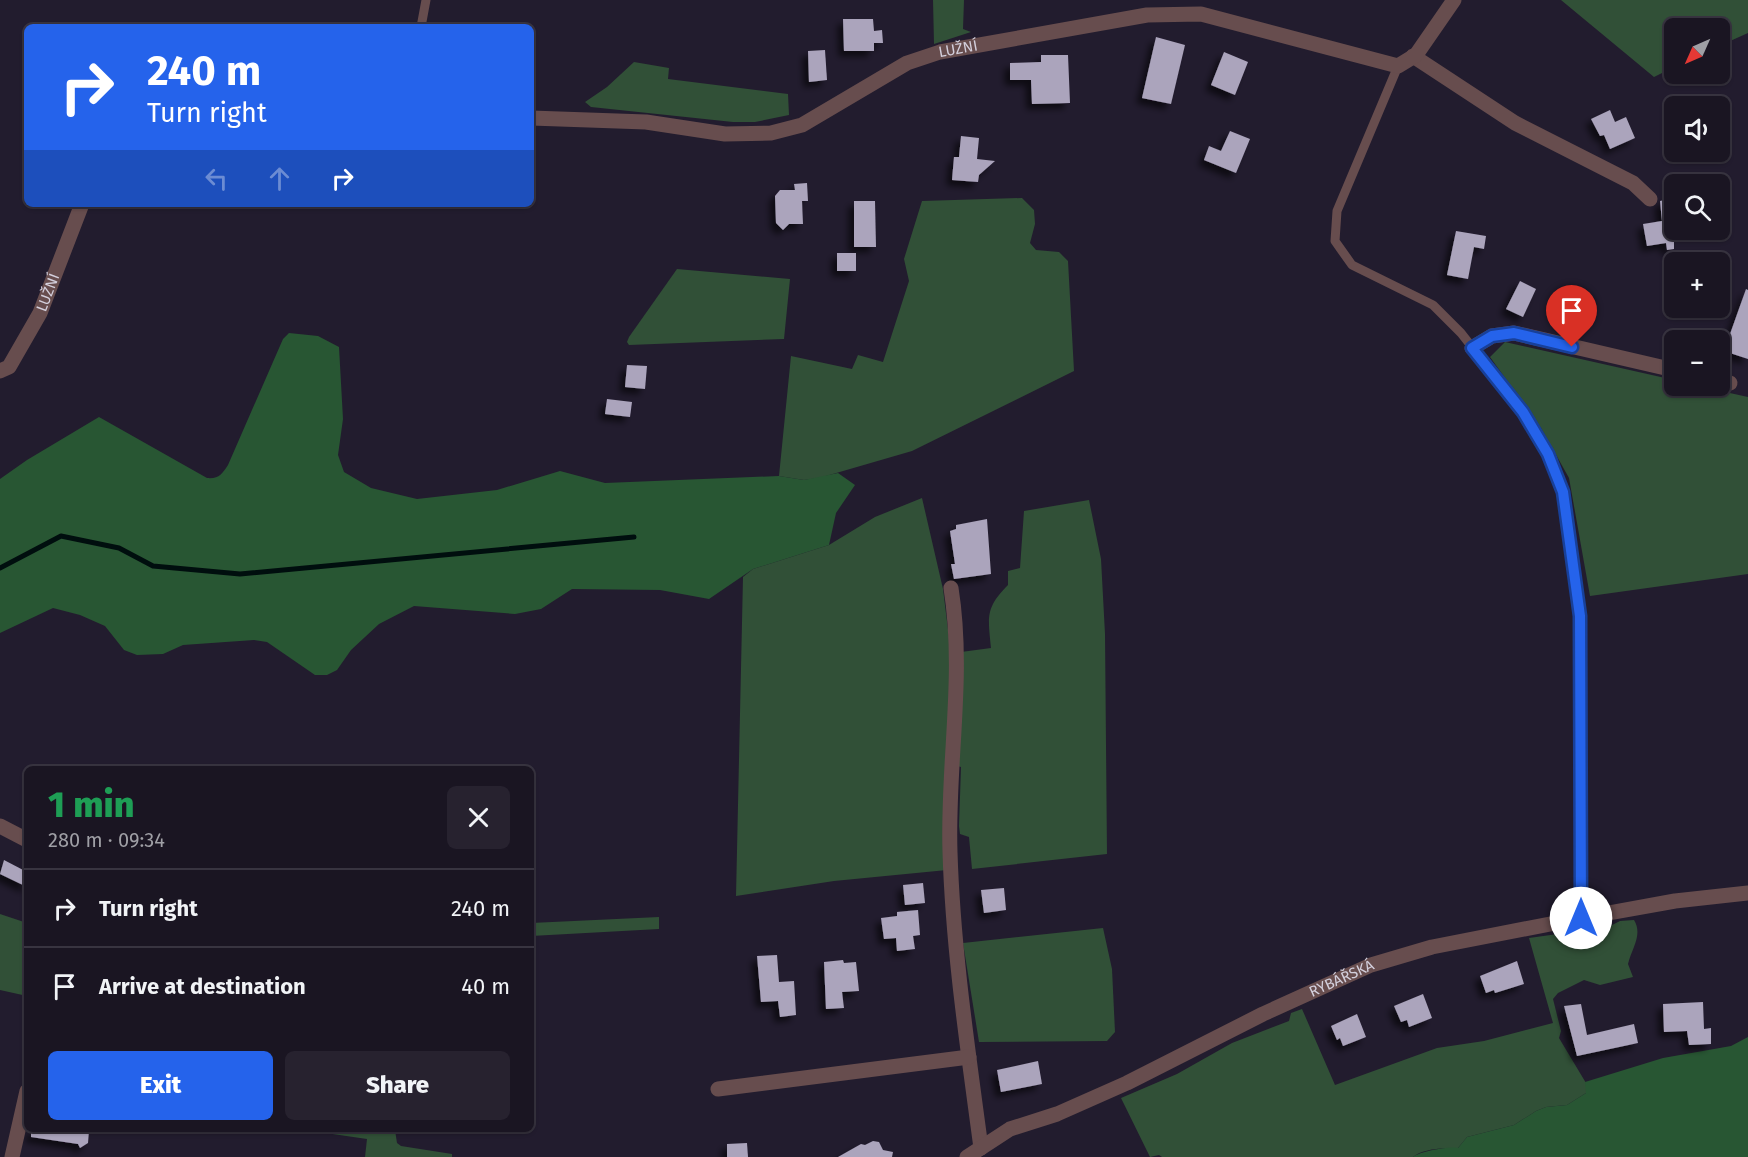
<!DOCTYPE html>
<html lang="en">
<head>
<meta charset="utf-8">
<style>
	body { margin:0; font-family:"Fira Sans",sans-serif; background:#27222f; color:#f1f3f6; height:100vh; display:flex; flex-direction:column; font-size:22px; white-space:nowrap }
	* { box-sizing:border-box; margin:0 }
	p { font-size:20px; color:#9f9fa5 }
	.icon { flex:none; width:33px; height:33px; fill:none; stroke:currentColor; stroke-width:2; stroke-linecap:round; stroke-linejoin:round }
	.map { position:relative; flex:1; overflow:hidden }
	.details { position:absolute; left:24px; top:766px; width:510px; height:366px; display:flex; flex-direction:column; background:#1a1522; border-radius:9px; box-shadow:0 2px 4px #0004,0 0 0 2px #383440 }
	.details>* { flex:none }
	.top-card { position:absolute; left:24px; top:24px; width:510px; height:183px; border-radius:9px; box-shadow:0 2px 4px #0004,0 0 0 2px #383440; background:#2563eb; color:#fff; overflow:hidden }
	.needle { width:39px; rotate:225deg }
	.controls { position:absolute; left:1664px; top:18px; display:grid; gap:12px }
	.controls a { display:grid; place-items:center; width:66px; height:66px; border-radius:9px; background:#1a1522; box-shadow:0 2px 4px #0004,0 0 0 2px #383440; font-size:30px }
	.pin { position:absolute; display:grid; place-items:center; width:51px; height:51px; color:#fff; margin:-62px -26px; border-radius:50% 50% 50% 0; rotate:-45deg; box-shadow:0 0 6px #0007 }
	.pin .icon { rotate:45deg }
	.me { position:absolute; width:66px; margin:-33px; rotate:0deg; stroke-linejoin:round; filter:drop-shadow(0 0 4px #0008) }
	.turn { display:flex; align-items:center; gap:21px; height:126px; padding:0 24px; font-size:27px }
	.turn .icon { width:78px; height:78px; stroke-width:2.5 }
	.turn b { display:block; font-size:42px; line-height:51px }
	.lanes { display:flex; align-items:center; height:57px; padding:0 24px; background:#0003; justify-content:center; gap:30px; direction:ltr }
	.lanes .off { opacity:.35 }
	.round { display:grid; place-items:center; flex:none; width:63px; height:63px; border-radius:9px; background:#27222f }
	.head { display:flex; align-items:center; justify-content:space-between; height:102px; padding:0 24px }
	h1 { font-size:36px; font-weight:800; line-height:45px; color:#1e9e55 }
	.action { display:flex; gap:12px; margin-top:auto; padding:12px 24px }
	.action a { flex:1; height:69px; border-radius:9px; background:#2563eb; color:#fff; font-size:24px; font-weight:800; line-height:69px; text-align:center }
	.action a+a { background:#27222f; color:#f1f3f6 }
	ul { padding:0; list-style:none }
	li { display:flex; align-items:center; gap:18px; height:78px; padding:0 24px; border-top:2px solid #383440 }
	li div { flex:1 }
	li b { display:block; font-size:22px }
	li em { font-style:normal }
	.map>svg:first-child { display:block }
	.green { fill:#315037 }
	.forest { fill:#285633 }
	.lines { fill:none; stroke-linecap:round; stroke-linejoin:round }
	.stream { stroke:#000e0e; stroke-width:5 }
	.building { fill:#aba4bc; filter:url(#shadow) }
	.service { stroke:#674d4e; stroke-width:9 }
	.minor { stroke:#674d4e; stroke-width:15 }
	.route-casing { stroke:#184099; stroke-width:15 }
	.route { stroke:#2563eb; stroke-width:10 }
	.labels { text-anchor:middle; stroke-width:6; stroke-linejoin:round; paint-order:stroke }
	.street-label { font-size:15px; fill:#d3cfdc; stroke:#221c2e }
</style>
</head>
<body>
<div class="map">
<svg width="1748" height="1157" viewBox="0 0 1748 1157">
	<defs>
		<filter id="shadow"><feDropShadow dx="-5.5" dy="5.5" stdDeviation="3" flood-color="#0009"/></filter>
	</defs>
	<rect width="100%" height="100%" fill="#221c2e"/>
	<g class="green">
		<path d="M933 0H964L963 29 971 32 934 44Z"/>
		<path d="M1561 0H1748V33L1719 46V28H1674V67L1654 77Z"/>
		<path d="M634 62 669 68 668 79 788 94 789 115 755 122H733L591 107 585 102 607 87Z"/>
		<path d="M1022 198 1034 210 1035 224 1030 243 1036 250 1059 252 1068 261 1074 371 912 451 819 478 804 480 779 476 791 356 852 369 858 355 883 362 909 281 904 259 922 201Z"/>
		<path d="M677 269 790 279 784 339 629 345 627 342 629 337Z"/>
		<path d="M1505 342 1674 380V386H1698L1748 397V574L1590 596 1569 478 1541 428 1490 357Z"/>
		<path d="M922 498 943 589 951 654 947 870 834 881 736 896 743 577 753 569 829 545 875 517Z"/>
		<path d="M1089 500 1101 559 1105 634 1107 854 972 869 969 837 960 834 959 826 961 767 957 766 961 652 991 648C988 617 985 608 1008 585V571L1020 568 1024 511Z"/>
		<path d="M0 914 27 923V996L0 990Z"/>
		<path d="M659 917V929L531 936V923Z"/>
		<path d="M1634 920C1643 935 1632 948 1628 964L1633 977 1600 985 1584 980 1558 993 1553 999 1561 1031 1559 1038 1586 1083V1093L1567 1105 1546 1107 1536 1111 1514 1125 1467 1137 1458 1148C1445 1148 1424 1148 1413 1157H1162L1159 1155 1150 1157 1121 1098 1177 1074 1232 1043 1289 1021 1291 1013 1302 1009 1335 1085 1437 1048 1484 1041 1553 1023 1529 938 1608 927 1620 921Z"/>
		<path d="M1103 928 1112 969 1115 1032 1107 1041 979 1042 963 943Z"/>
		<path d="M305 1130H395L397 1143 401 1146 452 1154V1157H365L367 1139Z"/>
	</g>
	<g class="forest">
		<path d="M289 333 318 336 339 347 343 419 338 455 344 472 371 488 417 499 497 490 560 471 605 483 779 476 804 480 838 473 855 485 836 513 829 545 753 569 709 599 660 590 572 589 541 609 515 614 414 606 379 624 351 650 337 670 327 675H315L267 642 254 640 183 645 163 654 137 655 124 650 105 626 80 615 53 608 0 633V479L27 460 99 417 207 478C219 479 222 474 228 465L283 339Z"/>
		<path d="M1748 1037V1157H1413C1421 1151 1450 1146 1458 1148L1467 1137 1514 1125 1536 1111 1546 1107 1567 1105 1586 1093 1585 1082 1663 1058 1731 1046Z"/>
	</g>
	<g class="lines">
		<path class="stream" d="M0 568 61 536 119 548 153 566 240 574 634 537"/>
	</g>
	<g class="building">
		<path d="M843 19H873L874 31 882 30 883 43H874V51H844Z"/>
		<path d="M1156 37 1185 45 1171 104 1142 98Z"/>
		<path d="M825 50 827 80 809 82 808 51Z"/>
		<path d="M1224 52 1248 62 1235 95 1211 85Z"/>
		<path d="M1041 55H1068L1070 103 1032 104 1031 80H1010V63L1041 62Z"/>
		<path d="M1610 110 1615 122 1626 117 1635 138 1610 149 1604 135 1600 136 1591 119Z"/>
		<path d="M1230 131 1250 139 1236 173 1204 160 1209 146 1221 151Z"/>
		<path d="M961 136 979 138 977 159 995 161 979 175 978 182 952 180 954 157H959Z"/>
		<path d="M807 183 808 201H802L803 224H789L783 230 776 223 775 196 780 190H795L794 184Z"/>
		<path d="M1674 198V249L1667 250 1666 243 1647 246 1643 224 1662 221 1660 201Z"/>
		<path d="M854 201H875L876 247H854Z"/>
		<path d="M1456 231 1486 236 1484 249 1474 247 1468 279 1447 275Z"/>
		<rect x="837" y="253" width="19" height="18"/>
		<path d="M1520 281 1536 289 1523 317 1506 309Z"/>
		<path d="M1746 289 1748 290V359L1724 351Z"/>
		<path d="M627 365 647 366 645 389 625 387Z"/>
		<path d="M607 399 632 402 630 417 605 414Z"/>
		<path d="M987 519 991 574 954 579 951 564H955L950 531 956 529V525Z"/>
		<path d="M4 860 27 872V887L0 874Z"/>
		<path d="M923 883 925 903 905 905 903 885Z"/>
		<path d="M1004 888 1006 910 984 913 981 890Z"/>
		<path d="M918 910 920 935 913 936 915 949 897 951 896 938 884 939 881 918 897 916V912Z"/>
		<path d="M777 955 779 982 794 981 796 1015 780 1017 778 1001 761 1002 757 956Z"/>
		<path d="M843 960 844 963 856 962 859 991 842 992 844 1008 826 1009 824 962Z"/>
		<path d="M1517 961 1524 984 1495 993 1494 990 1486 993 1480 976Z"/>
		<path d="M1423 994 1432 1018 1409 1027 1407 1020 1401 1022 1394 1006Z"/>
		<path d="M1703 1002 1704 1029 1711 1028V1044L1689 1045 1687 1031 1664 1032 1663 1004Z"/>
		<path d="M1581 1004 1587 1035 1634 1024 1638 1043 1577 1056 1564 1006Z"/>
		<path d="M1357 1014 1366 1037 1343 1046 1340 1038 1337 1040 1331 1026Z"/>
		<path d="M1038 1061 1042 1084 1001 1092 997 1070Z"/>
		<path d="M31 1130H77L89 1131 88 1143 80 1148 78 1144 31 1137Z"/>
		<path d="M873 1141 879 1142 883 1150 893 1152 892 1157H838L861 1144 865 1145Z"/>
		<path d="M747 1143 748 1157H727V1144Z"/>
	</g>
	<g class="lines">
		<g class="service">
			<path d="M421 27 426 0"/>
			<path d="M1398 66 1337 211 1335 241 1352 265 1433 305 1461 333 1523 412 1548 454 1563 492 1579 616 1581 918"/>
		</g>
		<g class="minor">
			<path d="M1413 56 1515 123 1633 183 1650 199"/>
			<path id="s1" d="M531 118 646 122 725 134 771 133 802 125 907 63 940 52 1147 15 1201 14 1398 66 1416 55 1454 0"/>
			<path d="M1472 348 1492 336 1514 333 1674 370"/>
			<path id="s2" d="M0 371 9 367 40 313 82 204"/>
			<path d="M1719 380 1730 383"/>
			<path d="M951 588C965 676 947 764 950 852 953 951 968 1050 981 1148"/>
			<path d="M0 826 27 840"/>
			<path d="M718 1089 969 1057"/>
			<path d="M12 1157 27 1091"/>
			<path id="s3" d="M967 1157 1010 1129 1057 1114 1127 1083 1263 1014 1371 965 1432 947 1581 918 1675 901 1748 893"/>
		</g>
	</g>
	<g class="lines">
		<g class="route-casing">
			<path id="route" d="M1572 347 1514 333 1492 336 1472 348 1523 412 1548 454 1563 492 1580 616 1581 918"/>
		</g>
		<use href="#route" class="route"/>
	</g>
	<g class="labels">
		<g class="street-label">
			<text dy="5" stroke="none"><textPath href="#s1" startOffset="448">LUŽNÍ</textPath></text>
			<text dy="5" stroke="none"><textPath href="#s2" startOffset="94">LUŽNÍ</textPath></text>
			<text dy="5" stroke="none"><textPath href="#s3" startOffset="416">RYBÁŘSKÁ</textPath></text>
		</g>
	</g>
</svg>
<div class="controls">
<a><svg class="needle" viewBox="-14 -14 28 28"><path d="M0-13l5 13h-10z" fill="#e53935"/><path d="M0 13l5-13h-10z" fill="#9f9fa5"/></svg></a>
<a><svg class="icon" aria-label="sound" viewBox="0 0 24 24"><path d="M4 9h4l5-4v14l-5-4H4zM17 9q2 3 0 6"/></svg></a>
<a><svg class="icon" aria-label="search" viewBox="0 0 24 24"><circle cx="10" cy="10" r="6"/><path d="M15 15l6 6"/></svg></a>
<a>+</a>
<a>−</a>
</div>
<div class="pin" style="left:1572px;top:347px;background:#d93025"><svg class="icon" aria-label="arrive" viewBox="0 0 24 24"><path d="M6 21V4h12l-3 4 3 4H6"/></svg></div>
<svg class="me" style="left:1581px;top:918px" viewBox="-20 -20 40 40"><circle r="19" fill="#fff"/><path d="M0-13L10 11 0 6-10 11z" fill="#2563eb"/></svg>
<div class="top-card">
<div class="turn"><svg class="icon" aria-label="right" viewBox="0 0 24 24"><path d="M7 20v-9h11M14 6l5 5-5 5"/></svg><div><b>240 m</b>Turn right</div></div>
<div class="lanes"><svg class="icon off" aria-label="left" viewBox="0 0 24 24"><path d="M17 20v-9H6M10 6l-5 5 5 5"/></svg><svg class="icon off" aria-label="ahead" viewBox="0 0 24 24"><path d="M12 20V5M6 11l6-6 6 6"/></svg><svg class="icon" aria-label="right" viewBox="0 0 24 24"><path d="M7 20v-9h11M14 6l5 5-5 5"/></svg></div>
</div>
<section class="details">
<div class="head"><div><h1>1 min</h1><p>280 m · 09:34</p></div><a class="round"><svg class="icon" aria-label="close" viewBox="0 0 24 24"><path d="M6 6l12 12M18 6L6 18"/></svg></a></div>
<ul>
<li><svg class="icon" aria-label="right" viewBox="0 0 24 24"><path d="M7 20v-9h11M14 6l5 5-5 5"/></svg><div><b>Turn right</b></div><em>240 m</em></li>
<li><svg class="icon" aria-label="arrive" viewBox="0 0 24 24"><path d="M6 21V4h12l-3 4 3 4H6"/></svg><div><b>Arrive at destination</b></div><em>40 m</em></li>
</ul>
<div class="action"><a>Exit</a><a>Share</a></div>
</section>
</div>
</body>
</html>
